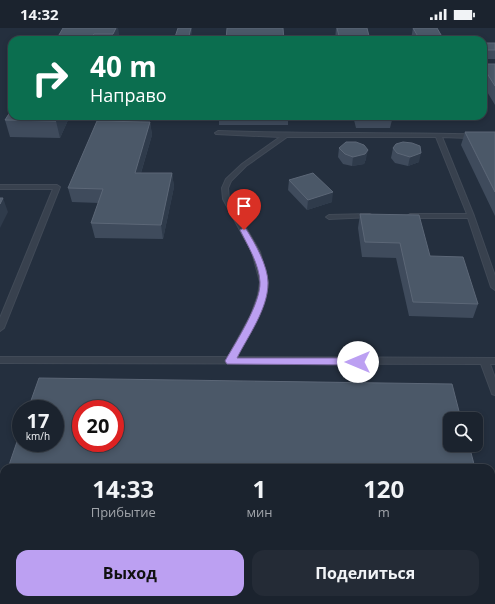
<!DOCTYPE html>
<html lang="ru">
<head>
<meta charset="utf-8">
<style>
	body { margin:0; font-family:"Open Sans",sans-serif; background:#242b36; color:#f1f3f6; height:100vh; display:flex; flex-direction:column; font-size:15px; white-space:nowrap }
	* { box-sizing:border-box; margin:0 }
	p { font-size:13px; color:#a0a4aa }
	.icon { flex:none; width:22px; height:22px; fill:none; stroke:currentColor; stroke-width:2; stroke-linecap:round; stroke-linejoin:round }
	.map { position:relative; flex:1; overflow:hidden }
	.sheet { position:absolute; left:0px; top:436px; width:495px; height:140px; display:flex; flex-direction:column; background:#1b232e; border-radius:12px 12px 0 0; box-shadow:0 2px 6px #0003,0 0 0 1px #39404a }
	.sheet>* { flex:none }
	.hud { position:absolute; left:8px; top:8px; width:479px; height:84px; border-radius:12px; box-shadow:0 2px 6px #0003,0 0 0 1px #39404a; background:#0b6e4f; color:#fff; overflow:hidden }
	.controls { position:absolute; left:443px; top:384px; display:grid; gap:8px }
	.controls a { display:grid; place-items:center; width:40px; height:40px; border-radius:8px; background:#1b232e; box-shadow:0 2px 6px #0003,0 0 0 1px #39404a; font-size:20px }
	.speed { position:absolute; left:12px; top:372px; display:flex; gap:8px; font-size:20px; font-weight:700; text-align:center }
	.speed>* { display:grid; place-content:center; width:52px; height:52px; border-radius:50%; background:#1b232e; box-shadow:0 2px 6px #0003,0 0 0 1px #39404a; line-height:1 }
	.speed small { font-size:10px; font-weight:400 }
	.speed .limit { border:6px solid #d22; background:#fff; color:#111 }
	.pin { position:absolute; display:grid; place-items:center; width:34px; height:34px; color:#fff; margin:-41px -17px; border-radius:50% 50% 50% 0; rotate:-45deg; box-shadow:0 0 4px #0007 }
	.pin .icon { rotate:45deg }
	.me { position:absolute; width:44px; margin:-22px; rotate:270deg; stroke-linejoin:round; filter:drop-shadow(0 0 3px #0008) }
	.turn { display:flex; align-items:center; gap:14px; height:84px; padding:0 16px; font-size:18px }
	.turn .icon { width:52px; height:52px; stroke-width:2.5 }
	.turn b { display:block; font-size:28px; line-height:34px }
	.eta { display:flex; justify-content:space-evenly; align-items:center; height:68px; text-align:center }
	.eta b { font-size:24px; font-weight:700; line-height:28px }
	.action { display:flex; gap:8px; margin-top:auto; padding:8px 16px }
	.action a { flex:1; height:46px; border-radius:12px; background:#bca0f2; color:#111; font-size:16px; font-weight:700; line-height:46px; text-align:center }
	.action a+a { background:#242b36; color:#f1f3f6 }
	.status { display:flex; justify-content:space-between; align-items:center; height:28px; padding:0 20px; background:#1b232e; direction:ltr }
	.status svg { height:11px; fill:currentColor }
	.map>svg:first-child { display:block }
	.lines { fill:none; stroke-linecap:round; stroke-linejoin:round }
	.service-casing { stroke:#414a57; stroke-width:2 }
	.service { fill:#38414e; fill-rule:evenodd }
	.wall { fill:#3f4b5c }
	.shaded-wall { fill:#2f3b4b }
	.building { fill:#4b5868; stroke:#5c6777; fill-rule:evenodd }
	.route { fill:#bca0f2; stroke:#7a689d }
</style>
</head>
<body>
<div class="status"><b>14:32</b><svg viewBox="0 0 49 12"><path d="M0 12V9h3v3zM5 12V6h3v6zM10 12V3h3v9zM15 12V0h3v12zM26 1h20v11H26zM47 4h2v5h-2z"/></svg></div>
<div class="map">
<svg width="495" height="576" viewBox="0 0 495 576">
	<rect width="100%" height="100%" fill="#242f3e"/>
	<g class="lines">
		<g class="service-casing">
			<g id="service">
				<path d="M218 103C310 106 403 104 495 107V111L442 109 474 188 495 248V262L491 259 468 190H410L407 188 410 186H467L436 109H287L246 138 231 153 228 160 229 171 260 224 268 254 266 267 259 287 236 329 495 330V336H490L495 350V367L492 366 491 363 481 336 0 335V329H228L251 287 258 267 260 254 252 224 223 171 222 160 226 151 242 136 280 109 216 106 215 105Z"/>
				<path d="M0 157H57L60 159 4 300 0 303V290L53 161H0Z"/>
				<path d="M370 186 373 188 372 189 329 191 326 189 329 187Z"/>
			</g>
		</g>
		<use href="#service" class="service"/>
	</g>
	<g class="wall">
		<path d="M118 0 119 12H56Z"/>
		<path d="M336 0H367L370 12H335Z"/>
		<path d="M413 0H437L444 12H411V11Z"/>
		<rect x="483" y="15" width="12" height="16"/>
		<path d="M483 36H495V77L483 57Z"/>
		<path d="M12 88H69V90L60 110 10 109 5 92Z"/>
		<rect x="219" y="88" width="69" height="9"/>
		<path d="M353 88H393L390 100H356Z"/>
		<path d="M150 94 152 107 141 145H172L174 159 163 211 95 210 91 195 99 175 72 174 68 160Z"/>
		<path d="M465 104H495V188L461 117Z"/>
		<path d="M396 116 419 134 408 138 395 135 391 130 393 120Z"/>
		<path d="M339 120 366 131 364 136 352 138 343 136 338 129Z"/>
		<path d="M289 152 332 174 307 182 288 162Z"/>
		<path d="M360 186 430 228 478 276 473 290 409 288 396 230 362 229 358 200Z"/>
		<path d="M4 452V572H491L495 576H0V464Z"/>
	</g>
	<g class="shaded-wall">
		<path d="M116 0H118L119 12H114L113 6Z"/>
		<path d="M191 0H192V5L190 12H188Z"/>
		<path d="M94 6 95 12H90Z"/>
		<path d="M58 88H69V90L60 110 56 93Z"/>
		<path d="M150 94 152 107 137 158 135 145Z"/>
		<path d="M368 122 366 131 364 136 352 138 353 129Z"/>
		<path d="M421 125 419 134 408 138 410 129Z"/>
		<path d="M172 145 174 159 163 211 161 197Z"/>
		<path d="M333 164 332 174 307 182 308 172Z"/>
		<path d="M3 170 8 184 0 200V176Z"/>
	</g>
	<g class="building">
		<path d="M63 0H116L113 6H94L90 12H56Z"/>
		<path d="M178 0H191L188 12H174Z"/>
		<path d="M227 0H283L284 12H226Z"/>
		<path d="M337 0H367L370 12H340Z"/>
		<path d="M413 0H437L444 12H420Z"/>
		<rect x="483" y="15" width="12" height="7"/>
		<path d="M483 36H495V58L483 39Z"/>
		<path d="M12 81V88H58L56 93 5 92Z"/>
		<path d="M97 93 150 94 135 145H172L161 197 91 195 103 161 68 160Z"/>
		<path d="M465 104H495V164Z"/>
		<path d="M346 114H356L364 117 368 122 365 126 353 129 345 126 339 120Z"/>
		<path d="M403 114 412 115 420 118 421 125 410 129 397 125 393 120 396 116Z"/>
		<path d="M313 145 333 164 308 172 289 152Z"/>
		<path d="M0 170H3L0 176Z"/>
		<path d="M360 186 419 187 430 228 463 229 478 276 413 274 400 215 365 214Z"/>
		<path d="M39 350 452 356 461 391H450V417H469L475 440H8L21 402V415H55V381H28ZM81 381H115V415H81Z"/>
		<path d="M4 452V566H0V464Z"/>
		<path d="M491 499 495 514V576L284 572H491Z"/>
	</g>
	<path class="route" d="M244 200 246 201C255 215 268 238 268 255 268 281 248 308 237 330H358L361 331 362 334 361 337 227 336 225 333C236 314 261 275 260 254 259 236 248 218 240 202Z"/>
</svg>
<div class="controls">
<a><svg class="icon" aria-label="search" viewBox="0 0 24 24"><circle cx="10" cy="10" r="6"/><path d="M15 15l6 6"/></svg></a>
</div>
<div class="speed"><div>17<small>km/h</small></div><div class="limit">20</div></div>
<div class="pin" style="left:244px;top:202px;background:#d93025"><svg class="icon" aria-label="arrive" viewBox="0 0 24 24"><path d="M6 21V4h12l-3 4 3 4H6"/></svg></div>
<svg class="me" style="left:358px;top:334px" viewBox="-20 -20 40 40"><circle r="19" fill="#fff"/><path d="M0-13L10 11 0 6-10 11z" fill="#bca0f2"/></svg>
<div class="hud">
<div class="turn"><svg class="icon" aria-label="right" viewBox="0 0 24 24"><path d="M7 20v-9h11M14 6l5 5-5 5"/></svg><div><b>40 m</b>Направо</div></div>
</div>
<section class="sheet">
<div class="eta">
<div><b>14:33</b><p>Прибытие</p></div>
<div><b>1</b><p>мин</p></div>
<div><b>120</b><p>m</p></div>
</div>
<div class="action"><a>Выход</a><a>Поделиться</a></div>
</section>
</div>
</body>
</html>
